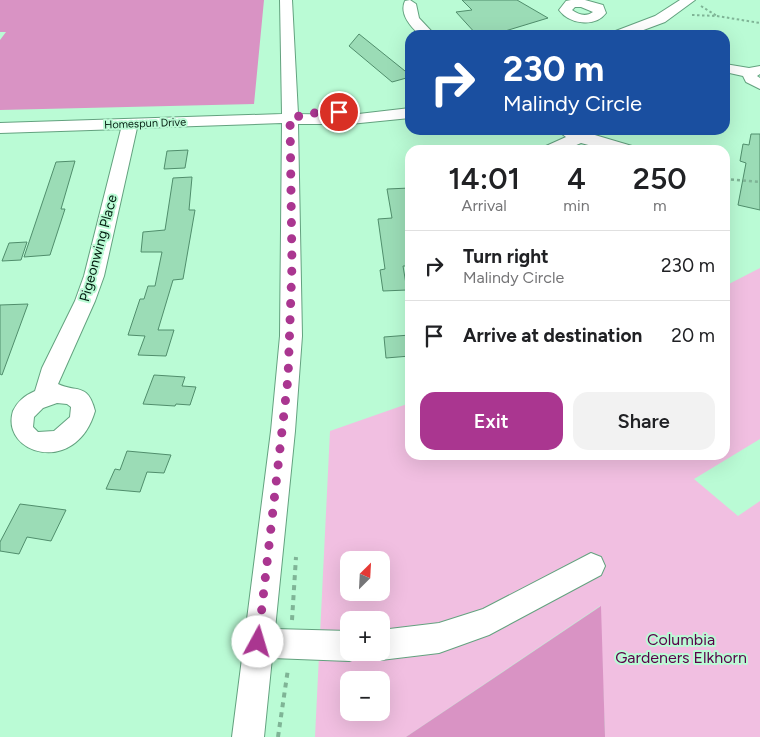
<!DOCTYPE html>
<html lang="en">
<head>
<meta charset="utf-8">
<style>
	body { margin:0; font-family:Figtree,sans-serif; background:#f2f2f2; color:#202124; height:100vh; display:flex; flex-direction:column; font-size:19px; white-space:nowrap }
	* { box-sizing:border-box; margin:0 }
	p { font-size:16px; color:#757577 }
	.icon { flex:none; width:28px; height:28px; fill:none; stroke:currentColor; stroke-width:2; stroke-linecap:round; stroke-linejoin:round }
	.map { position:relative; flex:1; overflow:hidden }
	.drawer { position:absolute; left:405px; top:145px; width:325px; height:315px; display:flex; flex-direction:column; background:#fff; border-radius:15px; box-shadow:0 5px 20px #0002 }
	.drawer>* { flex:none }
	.hud { position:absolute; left:405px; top:30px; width:325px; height:105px; border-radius:15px; box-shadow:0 5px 20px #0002; background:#1a4fa0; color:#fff; overflow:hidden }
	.needle { width:32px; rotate:24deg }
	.controls { position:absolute; left:340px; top:551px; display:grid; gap:10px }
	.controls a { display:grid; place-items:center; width:50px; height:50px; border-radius:10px; background:#fff; box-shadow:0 5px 20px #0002; font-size:25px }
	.pin { position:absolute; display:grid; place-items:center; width:42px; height:42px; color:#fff; margin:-21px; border:2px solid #fff; border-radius:50%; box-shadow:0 1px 5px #0007 }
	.me { position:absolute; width:55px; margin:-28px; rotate:6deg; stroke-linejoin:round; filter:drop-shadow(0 0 4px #0008) }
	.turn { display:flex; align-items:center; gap:18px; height:105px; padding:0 15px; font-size:22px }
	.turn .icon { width:65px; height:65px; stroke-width:2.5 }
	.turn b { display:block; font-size:35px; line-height:42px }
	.eta { display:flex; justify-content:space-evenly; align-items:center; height:85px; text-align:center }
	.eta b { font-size:30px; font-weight:600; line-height:35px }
	.action { display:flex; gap:10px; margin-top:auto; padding:10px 15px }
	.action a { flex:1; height:58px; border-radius:15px; background:#aa3690; color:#fff; font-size:20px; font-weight:600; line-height:58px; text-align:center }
	.action a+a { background:#f2f2f2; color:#202124 }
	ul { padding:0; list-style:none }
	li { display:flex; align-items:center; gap:15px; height:70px; padding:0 15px; border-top:1px solid #e0e0e0 }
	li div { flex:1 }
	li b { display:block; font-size:19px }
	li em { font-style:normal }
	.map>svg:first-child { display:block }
	.green { fill:#f1bfe1; fill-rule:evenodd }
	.forest { fill:#d993c4 }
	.building { fill:#9bdcb6; stroke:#508e6c }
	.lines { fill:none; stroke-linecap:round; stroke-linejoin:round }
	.minor-casing { stroke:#63a27f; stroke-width:2 }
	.path-far2 { stroke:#7fb496; stroke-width:2; stroke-dasharray:2.5 2.5; stroke-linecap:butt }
	.path-far1 { stroke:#7fb496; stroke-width:2.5; stroke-dasharray:3 3; stroke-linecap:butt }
	.path { stroke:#7fb496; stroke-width:4; stroke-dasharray:5 5; stroke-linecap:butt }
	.minor { fill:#fff; fill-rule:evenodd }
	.route { stroke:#aa3690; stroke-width:9; stroke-dasharray:0 16.2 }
	.labels { text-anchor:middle; stroke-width:4; stroke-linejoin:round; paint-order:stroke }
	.far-street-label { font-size:11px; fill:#041e11; stroke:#bafbd5 }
	.street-label { font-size:14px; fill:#041e11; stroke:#bafbd5 }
	.near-park-label { font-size:16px; fill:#590249; stroke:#bafbd5 }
</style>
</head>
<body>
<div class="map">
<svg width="760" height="737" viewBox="0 0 760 737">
	<rect width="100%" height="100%" fill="#bafbd5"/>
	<path class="green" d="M760 268V439L694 479 738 516 760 501V737H605L600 606 406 737H315L330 431 410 403V455H725V286ZM349 560H381V592H349ZM349 620H381V652H349ZM349 680H381V712H349Z"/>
	<g class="forest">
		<path d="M0 0H264L254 104 0 110V40L6 32H0Z"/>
		<path d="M601 606 605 737H406Z"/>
	</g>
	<g class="building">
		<path d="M462 0H517L548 18 492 35H477L456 12 472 10Z"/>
		<path d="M359 34 410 75V77L392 82 349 46Z"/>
		<path d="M751 134H760V210L738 205 746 163 740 161 743 144 749 145Z"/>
		<path d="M188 150 185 168 164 169 167 151Z"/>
		<path d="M75 161 61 209H65L50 255 24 257 56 162Z"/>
		<path d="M192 177 189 210H195L183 279 173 280 158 330H174L166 356 138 355 145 336 128 335 140 299H144L148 286H155L162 252H141L143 232 165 230 173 178Z"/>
		<path d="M410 188V266H403L407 290 383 291 380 270 385 269 378 219 392 218 387 189Z"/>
		<path d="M27 242 21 260 2 261 9 243Z"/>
		<path d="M28 304 2 375 0 374V305Z"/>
		<path d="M410 335V356L386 358 384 337Z"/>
		<path d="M154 375 185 377 182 386 196 387 190 405 176 404 175 406 143 404Z"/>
		<path d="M127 451 171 455 164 473 147 472 140 492 106 489 115 469 120 470Z"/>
		<path d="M20 504 66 510 51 541 27 537 19 554 0 551V542Z"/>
	</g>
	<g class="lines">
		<g class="minor-casing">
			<g id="minor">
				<path d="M280 0H292L298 114 350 115 410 108V118L350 124H298L302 336 295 431 275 629 349 631V652H361L360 657 349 661 272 658 264 737H232L271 431 280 336 282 123 137 128 104 276 95 301 58 384C76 393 88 382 95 411 76 477 0 454 13 411 18 401 24 396 35 391L42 368 75 301 84 276 121 129 0 133V123L282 114ZM57 403 67 404 71 407 70 417 54 431 38 432 33 427 34 417 43 408Z"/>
				<path d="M410 0 416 4 419 18 435 35H420C411 27 399 14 405 1Z"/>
				<path d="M571 0H585L603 5 606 13C595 28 569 24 559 10L566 1ZM575 7H581L593 12C586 17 579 15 572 10Z"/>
				<path d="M680 0H695L665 22 630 35H611L613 32 655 16Z"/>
				<path d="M725 64 749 68 760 66V74L757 76 760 78V89L746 82 743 76 725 72Z"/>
				<path d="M557 130H578L632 146 634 150H607L581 143 565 150H544L546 146 566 137Z"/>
				<path d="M591 553 601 557 605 566 601 575 489 635 439 653 381 660 370 656 369 652H381V630L439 623 483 609Z"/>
			</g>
		</g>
		<g class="path-far2">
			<path d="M701 6 717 16"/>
			<path d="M692 15 717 16 760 23"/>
		</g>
		<path class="path-far1" d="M725 179 760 182"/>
		<g class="path">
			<path d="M292 620 296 557"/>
			<path d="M278 737 288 669"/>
		</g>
		<use href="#minor" class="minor"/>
	</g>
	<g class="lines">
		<path class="route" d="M258 642 288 378 292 265 290 118 320 112H339"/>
	</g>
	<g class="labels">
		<g class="far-street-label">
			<text transform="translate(145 123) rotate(-2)" y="4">Homespun Drive</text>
		</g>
		<g class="street-label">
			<text transform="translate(98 248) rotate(-75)" y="5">Pigeonwing Place</text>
		</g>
		<g class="near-park-label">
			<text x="681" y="645">Columbia<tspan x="681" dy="18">Gardeners Elkhorn</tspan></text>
		</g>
	</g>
</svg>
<div class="controls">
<a><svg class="needle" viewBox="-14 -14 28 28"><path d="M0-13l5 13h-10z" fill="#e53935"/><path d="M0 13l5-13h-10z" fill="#757577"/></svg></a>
<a>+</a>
<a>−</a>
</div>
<div class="pin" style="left:339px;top:112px;background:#d93025"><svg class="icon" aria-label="arrive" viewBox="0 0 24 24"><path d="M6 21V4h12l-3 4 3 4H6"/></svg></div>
<svg class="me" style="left:258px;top:642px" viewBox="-20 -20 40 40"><circle r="19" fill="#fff"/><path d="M0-13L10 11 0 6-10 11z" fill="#aa3690"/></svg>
<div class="hud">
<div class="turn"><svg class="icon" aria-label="right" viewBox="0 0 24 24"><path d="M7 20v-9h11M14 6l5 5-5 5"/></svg><div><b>230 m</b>Malindy Circle</div></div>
</div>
<section class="drawer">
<div class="eta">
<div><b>14:01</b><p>Arrival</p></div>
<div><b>4</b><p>min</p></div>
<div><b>250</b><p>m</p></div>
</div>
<ul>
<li><svg class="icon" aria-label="right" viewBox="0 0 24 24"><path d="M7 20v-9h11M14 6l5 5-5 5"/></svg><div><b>Turn right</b><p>Malindy Circle</p></div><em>230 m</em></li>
<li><svg class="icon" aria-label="arrive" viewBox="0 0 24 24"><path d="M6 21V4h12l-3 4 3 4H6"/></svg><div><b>Arrive at destination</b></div><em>20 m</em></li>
</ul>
<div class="action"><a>Exit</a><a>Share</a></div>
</section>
</div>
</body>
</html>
